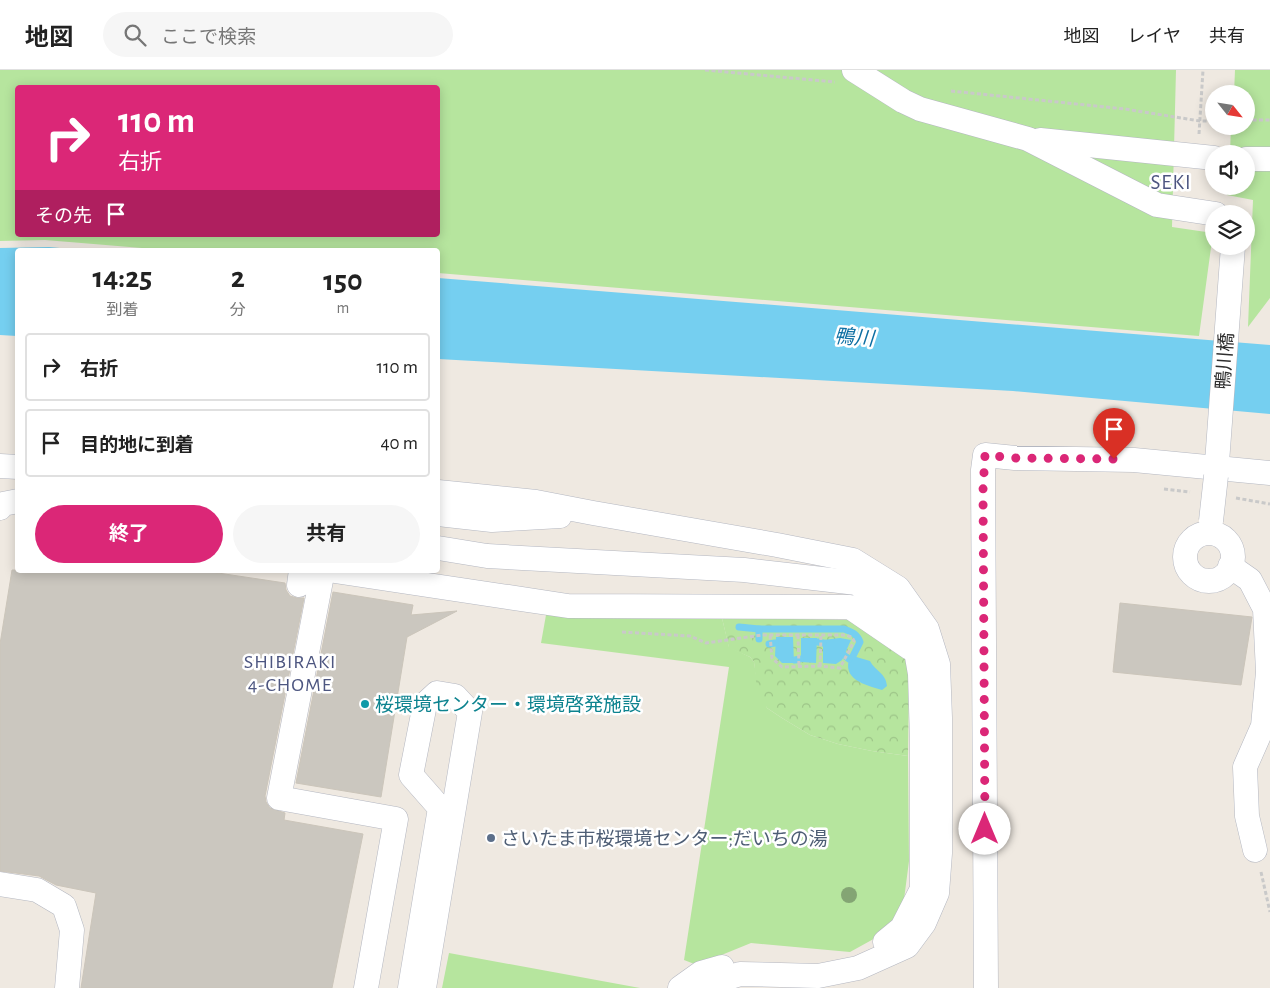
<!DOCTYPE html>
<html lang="ja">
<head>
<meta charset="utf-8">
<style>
	body { margin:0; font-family:"Alegreya Sans","Noto Sans JP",sans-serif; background:#f6f6f6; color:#222; height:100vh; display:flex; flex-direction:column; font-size:19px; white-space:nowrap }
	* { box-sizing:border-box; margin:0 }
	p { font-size:16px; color:#767676 }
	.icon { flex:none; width:28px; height:28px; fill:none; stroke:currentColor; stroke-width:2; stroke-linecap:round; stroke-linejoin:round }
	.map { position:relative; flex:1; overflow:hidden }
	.drawer { position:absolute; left:15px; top:178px; width:425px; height:325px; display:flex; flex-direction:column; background:#fff; border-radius:5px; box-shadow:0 2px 12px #0003 }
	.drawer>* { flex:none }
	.banner { position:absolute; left:15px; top:15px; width:425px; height:152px; border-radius:5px; box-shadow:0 2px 12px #0003; background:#db2777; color:#fff; overflow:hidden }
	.needle { width:32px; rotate:120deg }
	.fabs { position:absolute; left:1205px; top:15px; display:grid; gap:10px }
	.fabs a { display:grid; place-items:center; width:50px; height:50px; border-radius:50%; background:#fff; box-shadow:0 2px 12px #0003; font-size:25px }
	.pin { position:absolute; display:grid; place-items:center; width:42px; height:42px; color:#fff; margin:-51px -21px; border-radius:50% 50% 50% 0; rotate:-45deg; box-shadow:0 0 5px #0007 }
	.pin .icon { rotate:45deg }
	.me { position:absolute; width:55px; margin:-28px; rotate:0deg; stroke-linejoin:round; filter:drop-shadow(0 0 4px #0008) }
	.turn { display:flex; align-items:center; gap:18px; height:105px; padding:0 20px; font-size:22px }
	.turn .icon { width:65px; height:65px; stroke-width:2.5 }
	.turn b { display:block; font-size:35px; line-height:42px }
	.then { display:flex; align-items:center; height:48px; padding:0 20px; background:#0003; gap:10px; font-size:19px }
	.eta { display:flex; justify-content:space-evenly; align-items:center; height:85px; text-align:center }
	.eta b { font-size:30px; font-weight:700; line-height:35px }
	.primary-button { display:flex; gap:10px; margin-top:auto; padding:10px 20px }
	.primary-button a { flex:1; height:58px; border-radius:30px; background:#db2777; color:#fff; font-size:20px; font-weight:700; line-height:58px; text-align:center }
	.primary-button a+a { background:#f6f6f6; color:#222 }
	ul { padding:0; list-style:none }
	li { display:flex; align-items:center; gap:15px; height:68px; margin:0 10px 8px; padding:0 10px; border:2px solid #e0e0e0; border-radius:5px }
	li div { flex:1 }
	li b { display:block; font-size:19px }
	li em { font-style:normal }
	header { display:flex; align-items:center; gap:30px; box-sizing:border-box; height:70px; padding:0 25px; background:#fff; border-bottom:1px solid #e0e0e0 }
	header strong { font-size:24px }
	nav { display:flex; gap:28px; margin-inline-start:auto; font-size:18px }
	.search { width:350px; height:45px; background:#f6f6f6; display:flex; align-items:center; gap:12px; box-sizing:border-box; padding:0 18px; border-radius:28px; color:#767676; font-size:19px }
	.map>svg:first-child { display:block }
	.green { fill:#b6e59e; fill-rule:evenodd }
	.forest { fill:url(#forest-crowns) }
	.water { fill:#75cff0 }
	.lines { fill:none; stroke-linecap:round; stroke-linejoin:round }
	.stream { stroke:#75cff0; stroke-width:7 }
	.building { fill:#cbc7bf; stroke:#cbc5ba }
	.minor-casing { stroke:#b4b7c1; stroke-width:25 }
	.path { stroke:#c9c9c9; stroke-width:3; stroke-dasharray:4 2.5; stroke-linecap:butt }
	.minor { stroke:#fff; stroke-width:24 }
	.minor-bridge-casing { stroke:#b4b7c1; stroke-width:25; stroke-linecap:butt }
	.minor-bridge { stroke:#fff; stroke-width:24 }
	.tree { fill:#84a574 }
	.route { stroke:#db2777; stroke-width:9; stroke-dasharray:0 16.2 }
	.culture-dot { fill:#0f9aa8; stroke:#fff; stroke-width:2 }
	.service-dot { fill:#5c6f8a; stroke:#fff; stroke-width:2 }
	.labels { text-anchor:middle; stroke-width:5; stroke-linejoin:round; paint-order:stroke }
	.street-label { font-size:19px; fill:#2e2e2e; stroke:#fff }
	.culture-label { font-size:19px; fill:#0d838f; stroke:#fff; text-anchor:start }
	.service-label { font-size:19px; fill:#4e5e75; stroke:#fff; text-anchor:start }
	.water-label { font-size:20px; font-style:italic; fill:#0d6fa3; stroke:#fff }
	.neighbourhood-label { font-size:20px; letter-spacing:1px; fill:#4d5680; stroke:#fff }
	.quarter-label { font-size:21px; letter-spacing:1px; fill:#4d5680; stroke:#fff }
</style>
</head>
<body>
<header>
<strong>地図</strong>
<div class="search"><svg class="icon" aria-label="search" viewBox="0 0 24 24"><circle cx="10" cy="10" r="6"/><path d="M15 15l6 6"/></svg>ここで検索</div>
<nav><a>地図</a><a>レイヤ</a><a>共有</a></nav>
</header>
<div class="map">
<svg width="1270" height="918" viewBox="0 0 1270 918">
	<defs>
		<pattern id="forest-crowns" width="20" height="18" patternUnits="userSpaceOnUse" patternTransform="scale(1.25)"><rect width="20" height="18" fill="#b6e59e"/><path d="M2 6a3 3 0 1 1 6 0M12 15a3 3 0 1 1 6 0" fill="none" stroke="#9dc588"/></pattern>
	</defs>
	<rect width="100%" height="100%" fill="#efe9e1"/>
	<g class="green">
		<path d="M0 0H1176L1172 157 1213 163 1199 266 438 203V180H166L45 170 0 171ZM18 18H438V165H18Z"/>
		<path d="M1235 0H1270V228L1248 257 1253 130 1227 125 1228 116H1246V84H1230L1231 56H1246V24H1234Z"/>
		<path d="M546 545 722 548 729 577 750 587 754 592 756 605 767 638 782 648 810 665 838 674 872 681 908 686 909 791 903 837 888 861 850 882 751 873 697 895 684 890 729 597 541 573Z"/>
		<path d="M449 883 640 918H442Z"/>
	</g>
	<path class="forest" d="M722 548 853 550 901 579 907 595 909 612 908 686 872 681 838 674 810 665 782 648 767 638 757 621 754 592 750 587 729 578Z"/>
	<g class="water">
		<path d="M49 177 82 180H18L17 266 0 265V178Z"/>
		<path d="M438 208 1270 275V344L1013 321 438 289Z"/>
		<path d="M776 567H793L794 593H782L775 586Z"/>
		<path d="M801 568H817L816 593 801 592Z"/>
		<path d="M840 568 851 570 842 590 836 594 823 593V570Z"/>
		<path d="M853 586 870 591C876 602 886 603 887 616L882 620C865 615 841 609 850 587Z"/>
	</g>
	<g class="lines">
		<g class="stream">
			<path d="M739 557 759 559H844C852 562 857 564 860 572L853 586"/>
			<path d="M759 569V559"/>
			<path d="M818 572 823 573"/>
			<path d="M769 574 775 573"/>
			<path d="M844 585 849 589"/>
			<path d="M795 590 800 589"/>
		</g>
	</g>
	<g class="building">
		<path d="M12 500H198L285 513 286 520 290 526 297 528H304L265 726 266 732 270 738 285 743 284 750 363 764 332 918H81L96 823 56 815 39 806 0 801V574Z"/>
		<path d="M333 522 413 535 411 545 457 541 407 567 381 727 296 713Z"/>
		<path d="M1120 533 1252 547 1241 615 1113 602Z"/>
	</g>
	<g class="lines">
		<g class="minor-casing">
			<g id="minor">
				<path d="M854 0 903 31 920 39 1028 69 1157 135 1216 144"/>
				<path d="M1040 70 1214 88"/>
				<path d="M1246 89H1270"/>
				<path d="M0 396 18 397"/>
				<path d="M1216 406 1233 176"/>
				<path d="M438 422 536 432 593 443 777 475 853 490 898 518 927 559 938 594 940 648V783L937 823 924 853 907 876 858 898 818 906 740 904 715 912 706 918"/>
				<path d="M0 438 3 434 18 431"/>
				<path d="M438 444 492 450 560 446"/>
				<circle cx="1209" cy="487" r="24"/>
				<path d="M438 478 487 486 744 500 857 513 891 540 916 581 920 604 922 670V819L902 858 885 872"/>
				<path d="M1230 496 1250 510 1265 539 1268 602 1263 656 1245 697 1247 746 1255 780"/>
				<path d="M323 500 279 728 396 749 366 918"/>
				<path d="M328 500 568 536 850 537 910 578"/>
				<path d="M299 515 301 500"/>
				<path d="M0 814 37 820 64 836 72 860 67 918"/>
				<path d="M410 918 440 738 411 705 425 634 437 623 455 626 470 642 424 918"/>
				<path d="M680 918 701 903 722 897"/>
				<path d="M986 918 983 400 985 385 1015 388 1134 390 1270 403"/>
			</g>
		</g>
		<g class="path">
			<path d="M705 0 835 12"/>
			<path d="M951 21 1125 39 1200 51H1214"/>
			<path d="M1246 50H1270"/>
			<path d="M1199 64 1203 0"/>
			<path d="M1164 419 1190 422"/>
			<path d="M1236 428 1270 434"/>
			<path d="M622 562 690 566 706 573 762 565H845L852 567 854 571 840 598 820 596 782 597 772 588 770 565"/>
			<path d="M798 565 799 597"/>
			<path d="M820 596 821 566"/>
			<path d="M1261 802 1270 842"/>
		</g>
		<use href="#minor" class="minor"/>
		<g class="minor-bridge-casing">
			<path id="minor-bridge" d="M1211 451 1216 406"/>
		</g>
		<use href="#minor-bridge" class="minor-bridge"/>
	</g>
	<circle class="tree" cx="849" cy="825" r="8"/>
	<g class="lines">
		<path class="route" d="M985 759 983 420 985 385 1015 388 1114 389"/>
	</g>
	<circle class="culture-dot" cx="365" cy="634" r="5"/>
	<circle class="service-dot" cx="491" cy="768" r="5"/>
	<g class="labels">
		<g class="street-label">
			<text transform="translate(1224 291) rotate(-86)" y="7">鴨川橋</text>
		</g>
		<g class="culture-label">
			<text x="375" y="641">桜環境センター・環境啓発施設</text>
		</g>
		<g class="service-label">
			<text x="501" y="775">さいたま市桜環境センター;だいちの湯</text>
		</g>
		<g class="water-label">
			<text transform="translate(854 267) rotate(4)" y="7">鴨川</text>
		</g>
		<g class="neighbourhood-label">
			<text x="290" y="598">SHIBIRAKI<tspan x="290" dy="23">4-CHOME</tspan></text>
		</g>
		<g class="quarter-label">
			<text x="1171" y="119">SEKI</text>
		</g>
	</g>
</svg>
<div class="fabs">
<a><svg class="needle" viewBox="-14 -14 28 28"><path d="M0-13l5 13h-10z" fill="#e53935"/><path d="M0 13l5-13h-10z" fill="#767676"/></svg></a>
<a><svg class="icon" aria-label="sound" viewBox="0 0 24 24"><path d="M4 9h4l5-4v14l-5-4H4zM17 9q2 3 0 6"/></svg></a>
<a><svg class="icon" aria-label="layers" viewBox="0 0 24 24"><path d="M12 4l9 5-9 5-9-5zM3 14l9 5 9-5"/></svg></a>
</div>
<div class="pin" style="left:1114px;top:389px;background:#d93025"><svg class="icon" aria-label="arrive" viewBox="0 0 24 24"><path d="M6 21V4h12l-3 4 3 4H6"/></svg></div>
<svg class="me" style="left:985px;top:759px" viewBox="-20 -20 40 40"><circle r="19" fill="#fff"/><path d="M0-13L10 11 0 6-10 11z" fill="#db2777"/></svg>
<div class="banner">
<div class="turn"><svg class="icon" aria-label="right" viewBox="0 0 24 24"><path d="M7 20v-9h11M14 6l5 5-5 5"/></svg><div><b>110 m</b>右折</div></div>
<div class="then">その先<svg class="icon" aria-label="arrive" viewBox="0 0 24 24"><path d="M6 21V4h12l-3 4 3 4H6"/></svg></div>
</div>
<section class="drawer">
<div class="eta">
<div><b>14:25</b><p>到着</p></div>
<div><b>2</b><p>分</p></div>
<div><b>150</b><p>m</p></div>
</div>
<ul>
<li><svg class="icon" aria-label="right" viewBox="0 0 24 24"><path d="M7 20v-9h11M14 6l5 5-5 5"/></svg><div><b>右折</b></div><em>110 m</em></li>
<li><svg class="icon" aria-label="arrive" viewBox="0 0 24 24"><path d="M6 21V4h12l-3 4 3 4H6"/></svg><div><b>目的地に到着</b></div><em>40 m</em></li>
</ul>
<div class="primary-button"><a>終了</a><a>共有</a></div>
</section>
</div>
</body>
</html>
